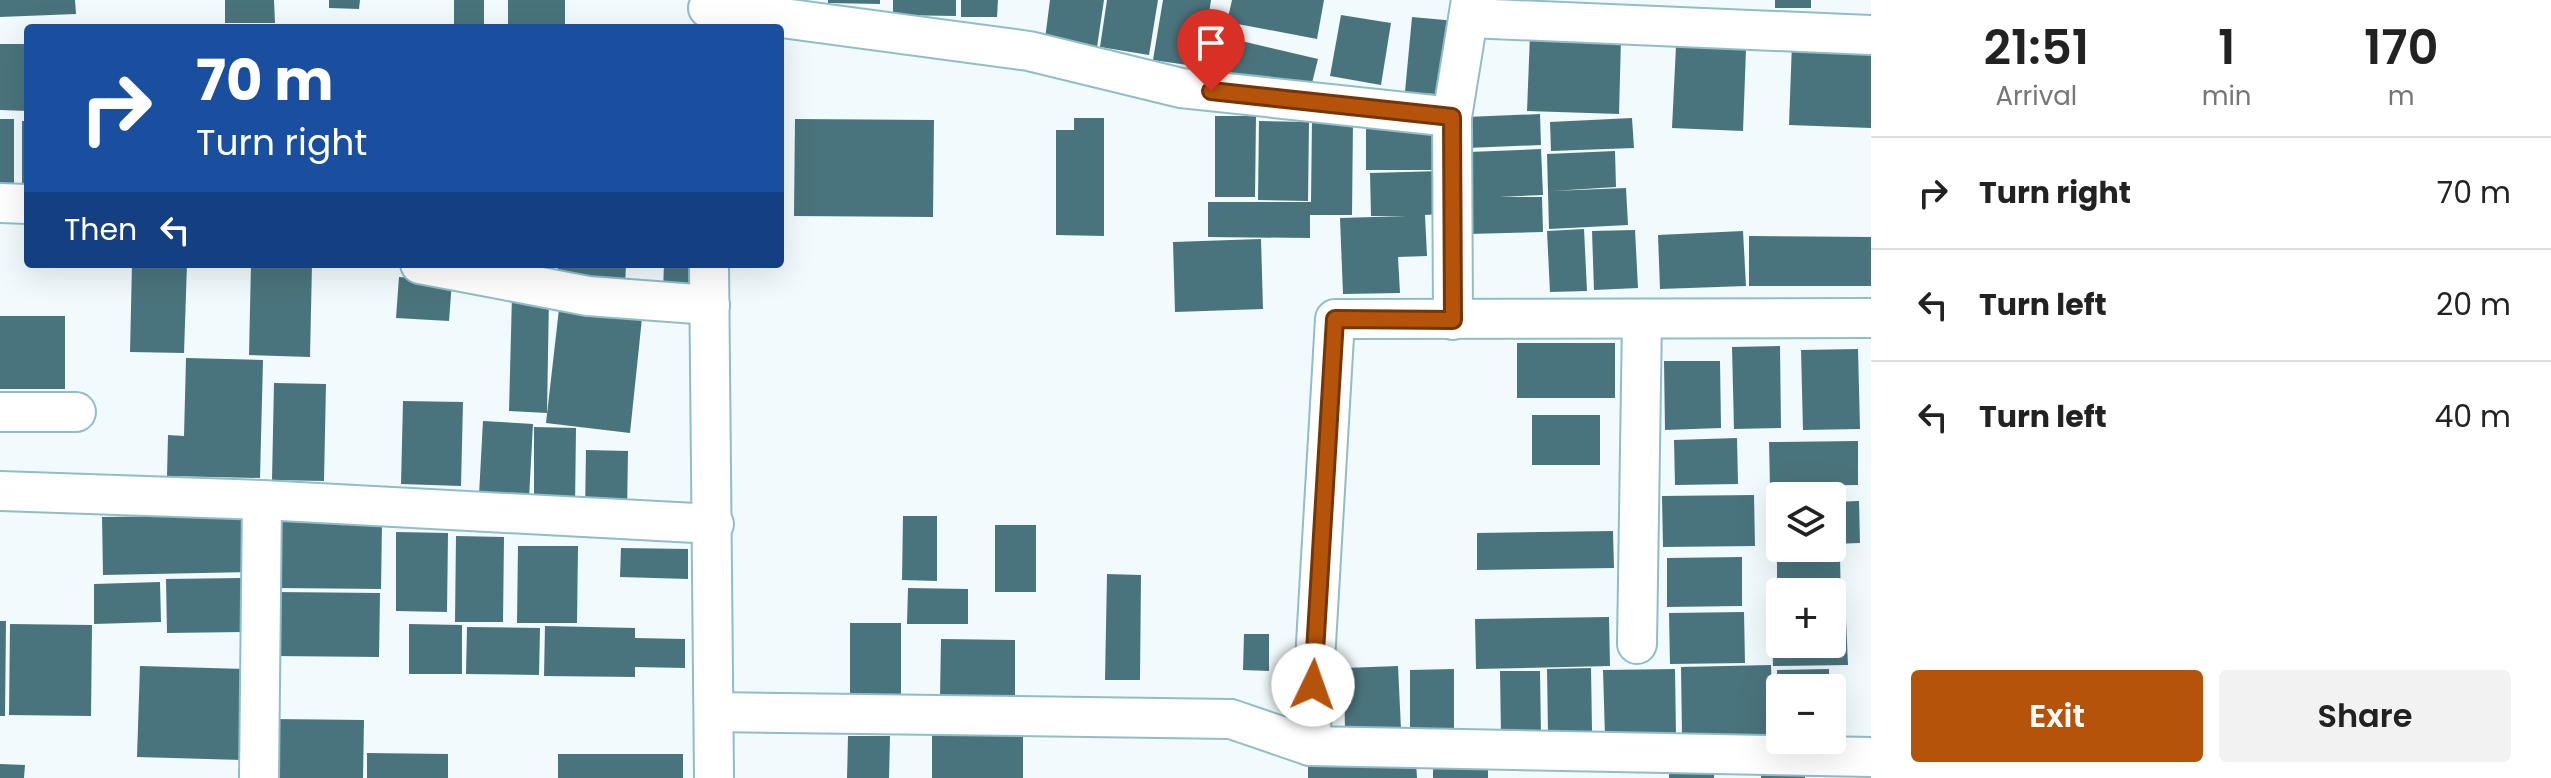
<!DOCTYPE html>
<html lang="en">
<head>
<meta charset="utf-8">
<style>
	body { margin:0; font-family:Poppins,sans-serif; background:#f2f2f2; color:#222; height:100vh; display:flex; flex-direction:column; font-size:30px; white-space:nowrap }
	* { box-sizing:border-box; margin:0 }
	p { font-size:26px; color:#767676 }
	.icon { flex:none; width:44px; height:44px; fill:none; stroke:currentColor; stroke-width:2; stroke-linecap:round; stroke-linejoin:round }
	.map { position:relative; flex:1; overflow:hidden }
	.side { display:flex; flex-direction:column; background:#fff; width:680px }
	.side>* { flex:none }
	.guide { position:absolute; left:24px; top:24px; width:760px; height:244px; border-radius:8px; box-shadow:0 8px 32px #0002; background:#1a4fa0; color:#fff; overflow:hidden }
	.buttons { position:absolute; left:1766px; top:482px; display:grid; gap:16px }
	.buttons a { display:grid; place-items:center; width:80px; height:80px; border-radius:8px; background:#fff; box-shadow:0 8px 32px #0002; font-size:40px }
	.pin { position:absolute; display:grid; place-items:center; width:68px; height:68px; color:#fff; margin:-82px -34px; border-radius:50% 50% 50% 0; rotate:-45deg; box-shadow:0 0 8px #0007 }
	.pin .icon { rotate:45deg }
	.me { position:absolute; width:88px; margin:-44px; rotate:3deg; stroke-linejoin:round; filter:drop-shadow(0 0 6px #0008) }
	.turn { display:flex; align-items:center; gap:28px; height:168px; padding:0 40px; font-size:36px }
	.turn .icon { width:104px; height:104px; stroke-width:2.5 }
	.turn b { display:block; font-size:56px; line-height:68px }
	.then { display:flex; align-items:center; height:76px; padding:0 40px; background:#0003; gap:16px; font-size:30px }
	.eta { display:flex; justify-content:space-evenly; align-items:center; height:136px; text-align:center }
	.eta b { font-size:48px; font-weight:600; line-height:56px }
	.cta { display:flex; gap:16px; margin-top:auto; padding:16px 40px }
	.cta a { flex:1; height:92px; border-radius:8px; background:#b45309; color:#fff; font-size:32px; font-weight:600; line-height:92px; text-align:center }
	.cta a+a { background:#f2f2f2; color:#222 }
	ul { padding:0; list-style:none }
	li { display:flex; align-items:center; gap:24px; height:112px; padding:0 40px; border-top:2px solid #e0e0e0 }
	li div { flex:1 }
	li b { display:block; font-size:30px }
	li em { font-style:normal }
	main { display:flex; flex:1; min-height:0 }
	.map>svg:first-child { display:block }
	.building { fill:#4a747d }
	.lines { fill:none; stroke-linecap:round; stroke-linejoin:round }
	.minor-casing { stroke:#91bdc7; stroke-width:42 }
	.minor { stroke:#fff; stroke-width:38 }
	.route-casing { stroke:#753606; stroke-width:20 }
	.route { stroke:#b45309; stroke-width:14 }
</style>
</head>
<body>
<main>
<div class="map">
<svg width="1871" height="778" viewBox="0 0 1871 778">
	<rect width="100%" height="100%" fill="#f1fafc"/>
	<g class="building">
		<path d="M0 0H75L76 14 0 17Z"/>
		<path d="M225 0H274L275 23H225Z"/>
		<path d="M329 0H360L359 9 329 8Z"/>
		<rect x="454" y="0" width="30" height="28"/>
		<rect x="508" y="0" width="57" height="28"/>
		<path d="M828 0H880V4L828 3Z"/>
		<path d="M893 0H956V16L893 15Z"/>
		<path d="M961 0H998L997 17H961Z"/>
		<path d="M1050 0H1104L1097 47 1045 39Z"/>
		<path d="M1107 0H1158L1149 55 1100 47Z"/>
		<path d="M1163 0H1211L1201 67 1153 60Z"/>
		<path d="M1232 0H1324L1317 39 1227 22Z"/>
		<rect x="1775" y="0" width="36" height="8"/>
		<path d="M1341 15 1391 23 1381 85 1330 76Z"/>
		<path d="M1412 17 1456 21 1450 95 1405 92Z"/>
		<path d="M1212 34 1318 59 1308 99 1203 74Z"/>
		<path d="M1530 35 1621 39 1619 114 1527 111Z"/>
		<path d="M1792 43 1871 46V128L1789 125Z"/>
		<path d="M0 44H28V111L0 110Z"/>
		<path d="M1676 46 1746 49 1743 131 1672 128Z"/>
		<path d="M1540 114 1541 145 1467 148 1466 117Z"/>
		<path d="M1215 116H1256L1255 197H1215Z"/>
		<path d="M1074 118H1104V236L1056 235V130H1074Z"/>
		<path d="M1632 118 1634 148 1551 151 1550 122Z"/>
		<rect x="0" y="119" width="14" height="74"/>
		<path d="M795 119 934 120 933 217 794 216Z"/>
		<path d="M1312 120H1353L1352 215H1310V238L1208 237V202H1311Z"/>
		<rect x="22" y="121" width="6" height="73"/>
		<path d="M1259 121 1309 122 1308 201 1258 200Z"/>
		<path d="M1366 122H1443L1442 170H1366Z"/>
		<path d="M1541 149 1543 195 1499 197H1542L1543 232 1468 234 1469 152Z"/>
		<path d="M1615 151 1616 187 1552 191 1626 188 1628 225 1549 229 1547 154Z"/>
		<path d="M1441 171 1442 214 1425 215 1427 256 1398 257 1400 293 1343 294 1340 218 1407 216H1371L1370 173Z"/>
		<path d="M1584 229 1587 291 1550 292 1547 231Z"/>
		<path d="M1635 230 1638 288 1594 290 1592 231Z"/>
		<path d="M1743 231 1746 286 1660 289 1658 235Z"/>
		<path d="M1749 236 1871 237V286H1749Z"/>
		<path d="M1261 239 1263 309 1175 312 1173 242Z"/>
		<path d="M132 264H187L184 353 130 352Z"/>
		<path d="M251 264H312L310 357 249 355Z"/>
		<path d="M558 264H626L625 288 557 285Z"/>
		<path d="M664 264H696L695 292 663 291Z"/>
		<path d="M399 277 452 281 449 321 396 318Z"/>
		<path d="M512 295 549 296 547 413 509 411Z"/>
		<path d="M559 309 642 318 630 433 546 423Z"/>
		<rect x="0" y="316" width="65" height="73"/>
		<rect x="1517" y="343" width="98" height="55"/>
		<path d="M1780 346 1781 428 1734 429 1732 347Z"/>
		<path d="M1858 349 1860 429 1803 430 1801 350Z"/>
		<path d="M186 358 263 360 260 478 167 476 168 435 184 436Z"/>
		<path d="M1664 361H1720L1721 428 1665 430Z"/>
		<path d="M274 383 326 384 324 481 272 480Z"/>
		<path d="M403 401 463 402 461 486 401 484Z"/>
		<rect x="1532" y="415" width="68" height="50"/>
		<path d="M483 421 533 424 529 498 479 495Z"/>
		<path d="M534 427 576 428 575 506 534 507Z"/>
		<path d="M1737 438 1738 484 1675 485 1674 440Z"/>
		<path d="M1858 441V485L1770 486 1769 442Z"/>
		<path d="M586 450 628 451 627 514 585 513Z"/>
		<path d="M1754 495 1755 546 1663 547 1662 496Z"/>
		<path d="M1859 501 1860 543 1832 544V502Z"/>
		<path d="M1769 503H1780V545H1770Z"/>
		<path d="M250 515 251 572 103 575 102 517Z"/>
		<path d="M903 516H937V581L902 580Z"/>
		<path d="M278 521 382 522 381 589 277 588Z"/>
		<rect x="995" y="525" width="41" height="67"/>
		<path d="M1613 531 1614 568 1477 570V533Z"/>
		<path d="M396 532 448 533 447 612 396 611Z"/>
		<path d="M456 536 504 537 503 622H455Z"/>
		<path d="M518 546H578L577 623H517Z"/>
		<path d="M621 548 688 549V579L620 577Z"/>
		<path d="M1840 556 1841 606H1832V592H1780L1777 603V558Z"/>
		<path d="M1742 557V606L1667 607V558Z"/>
		<path d="M1107 574 1141 575 1140 680H1105Z"/>
		<path d="M242 578 243 632 167 633 166 579Z"/>
		<path d="M160 582 161 622 94 624V584Z"/>
		<path d="M908 588 968 589V624H907Z"/>
		<path d="M276 592 380 593 379 657 275 656Z"/>
		<path d="M1744 612 1745 663 1670 664 1669 613Z"/>
		<path d="M1609 617 1610 666 1476 669 1475 619Z"/>
		<path d="M1832 619H1846L1848 665 1773 666 1772 621 1780 620V644H1832Z"/>
		<path d="M0 621H6L5 716H0Z"/>
		<rect x="850" y="623" width="51" height="77"/>
		<path d="M10 624 92 625 91 716 9 715Z"/>
		<path d="M409 624 462 625V674H409Z"/>
		<path d="M545 626 635 628V638L685 639V668L635 667V677L544 676Z"/>
		<path d="M467 627 540 628 539 675 466 674Z"/>
		<path d="M1244 634H1269V671L1243 670Z"/>
		<path d="M941 639 1015 640V699L940 698Z"/>
		<path d="M1771 665 1773 735 1682 736 1681 667Z"/>
		<path d="M140 666 245 669 242 760 137 757Z"/>
		<path d="M1398 666 1401 729 1345 731 1344 668Z"/>
		<path d="M1591 668 1592 732 1548 733 1547 669Z"/>
		<path d="M1454 669V735L1410 736V670Z"/>
		<path d="M1675 669 1676 736 1605 737 1603 670Z"/>
		<path d="M1829 669V688H1780L1777 703V670Z"/>
		<path d="M1500 671H1540L1541 736H1501Z"/>
		<path d="M273 719 364 720 363 778H272Z"/>
		<path d="M932 732 1023 733V778H932Z"/>
		<path d="M848 736H890L889 778H847Z"/>
		<path d="M367 753 448 754V778H367Z"/>
		<rect x="558" y="754" width="125" height="24"/>
		<path d="M1805 756V778H1761V757Z"/>
		<path d="M1669 759 1715 760 1714 778H1669Z"/>
		<path d="M1416 761 1417 778H1308V764Z"/>
		<path d="M1488 762V778H1433V763Z"/>
		<path d="M0 764 25 765 24 778H0Z"/>
	</g>
	<g class="lines">
		<g class="minor-casing">
			<g id="minor">
				<path d="M708 8 1029 51 1181 88 1452 117"/>
				<path d="M1469 18 1871 35"/>
				<path d="M0 203 28 204"/>
				<path d="M420 264 588 296 710 305"/>
				<path d="M709 264 714 778"/>
				<path d="M1453 320 1452 117 1471 0"/>
				<path d="M0 412H76"/>
				<path d="M0 491 262 500 714 524"/>
				<path d="M1637 644 1642 319"/>
				<path d="M714 712 1231 719 1310 746 1871 757"/>
				<path d="M1310 746 1335 319 1871 318"/>
				<path d="M259 778 262 500"/>
			</g>
		</g>
		<use href="#minor" class="minor"/>
	</g>
	<g class="lines">
		<g class="route-casing">
			<path id="route" d="M1211 91 1452 117 1453 320 1335 319 1313 685"/>
		</g>
		<use href="#route" class="route"/>
	</g>
</svg>
<div class="buttons">
<a><svg class="icon" aria-label="layers" viewBox="0 0 24 24"><path d="M12 4l9 5-9 5-9-5zM3 14l9 5 9-5"/></svg></a>
<a>+</a>
<a>−</a>
</div>
<div class="pin" style="left:1211px;top:91px;background:#d93025"><svg class="icon" aria-label="arrive" viewBox="0 0 24 24"><path d="M6 21V4h12l-3 4 3 4H6"/></svg></div>
<svg class="me" style="left:1313px;top:685px" viewBox="-20 -20 40 40"><circle r="19" fill="#fff"/><path d="M0-13L10 11 0 6-10 11z" fill="#b45309"/></svg>
<div class="guide">
<div class="turn"><svg class="icon" aria-label="right" viewBox="0 0 24 24"><path d="M7 20v-9h11M14 6l5 5-5 5"/></svg><div><b>70 m</b>Turn right</div></div>
<div class="then">Then<svg class="icon" aria-label="left" viewBox="0 0 24 24"><path d="M17 20v-9H6M10 6l-5 5 5 5"/></svg></div>
</div>
</div>
<section class="side">
<div class="eta">
<div><b>21:51</b><p>Arrival</p></div>
<div><b>1</b><p>min</p></div>
<div><b>170</b><p>m</p></div>
</div>
<ul>
<li><svg class="icon" aria-label="right" viewBox="0 0 24 24"><path d="M7 20v-9h11M14 6l5 5-5 5"/></svg><div><b>Turn right</b></div><em>70 m</em></li>
<li><svg class="icon" aria-label="left" viewBox="0 0 24 24"><path d="M17 20v-9H6M10 6l-5 5 5 5"/></svg><div><b>Turn left</b></div><em>20 m</em></li>
<li><svg class="icon" aria-label="left" viewBox="0 0 24 24"><path d="M17 20v-9H6M10 6l-5 5 5 5"/></svg><div><b>Turn left</b></div><em>40 m</em></li>
</ul>
<div class="cta"><a>Exit</a><a>Share</a></div>
</section>
</main>
</body>
</html>
